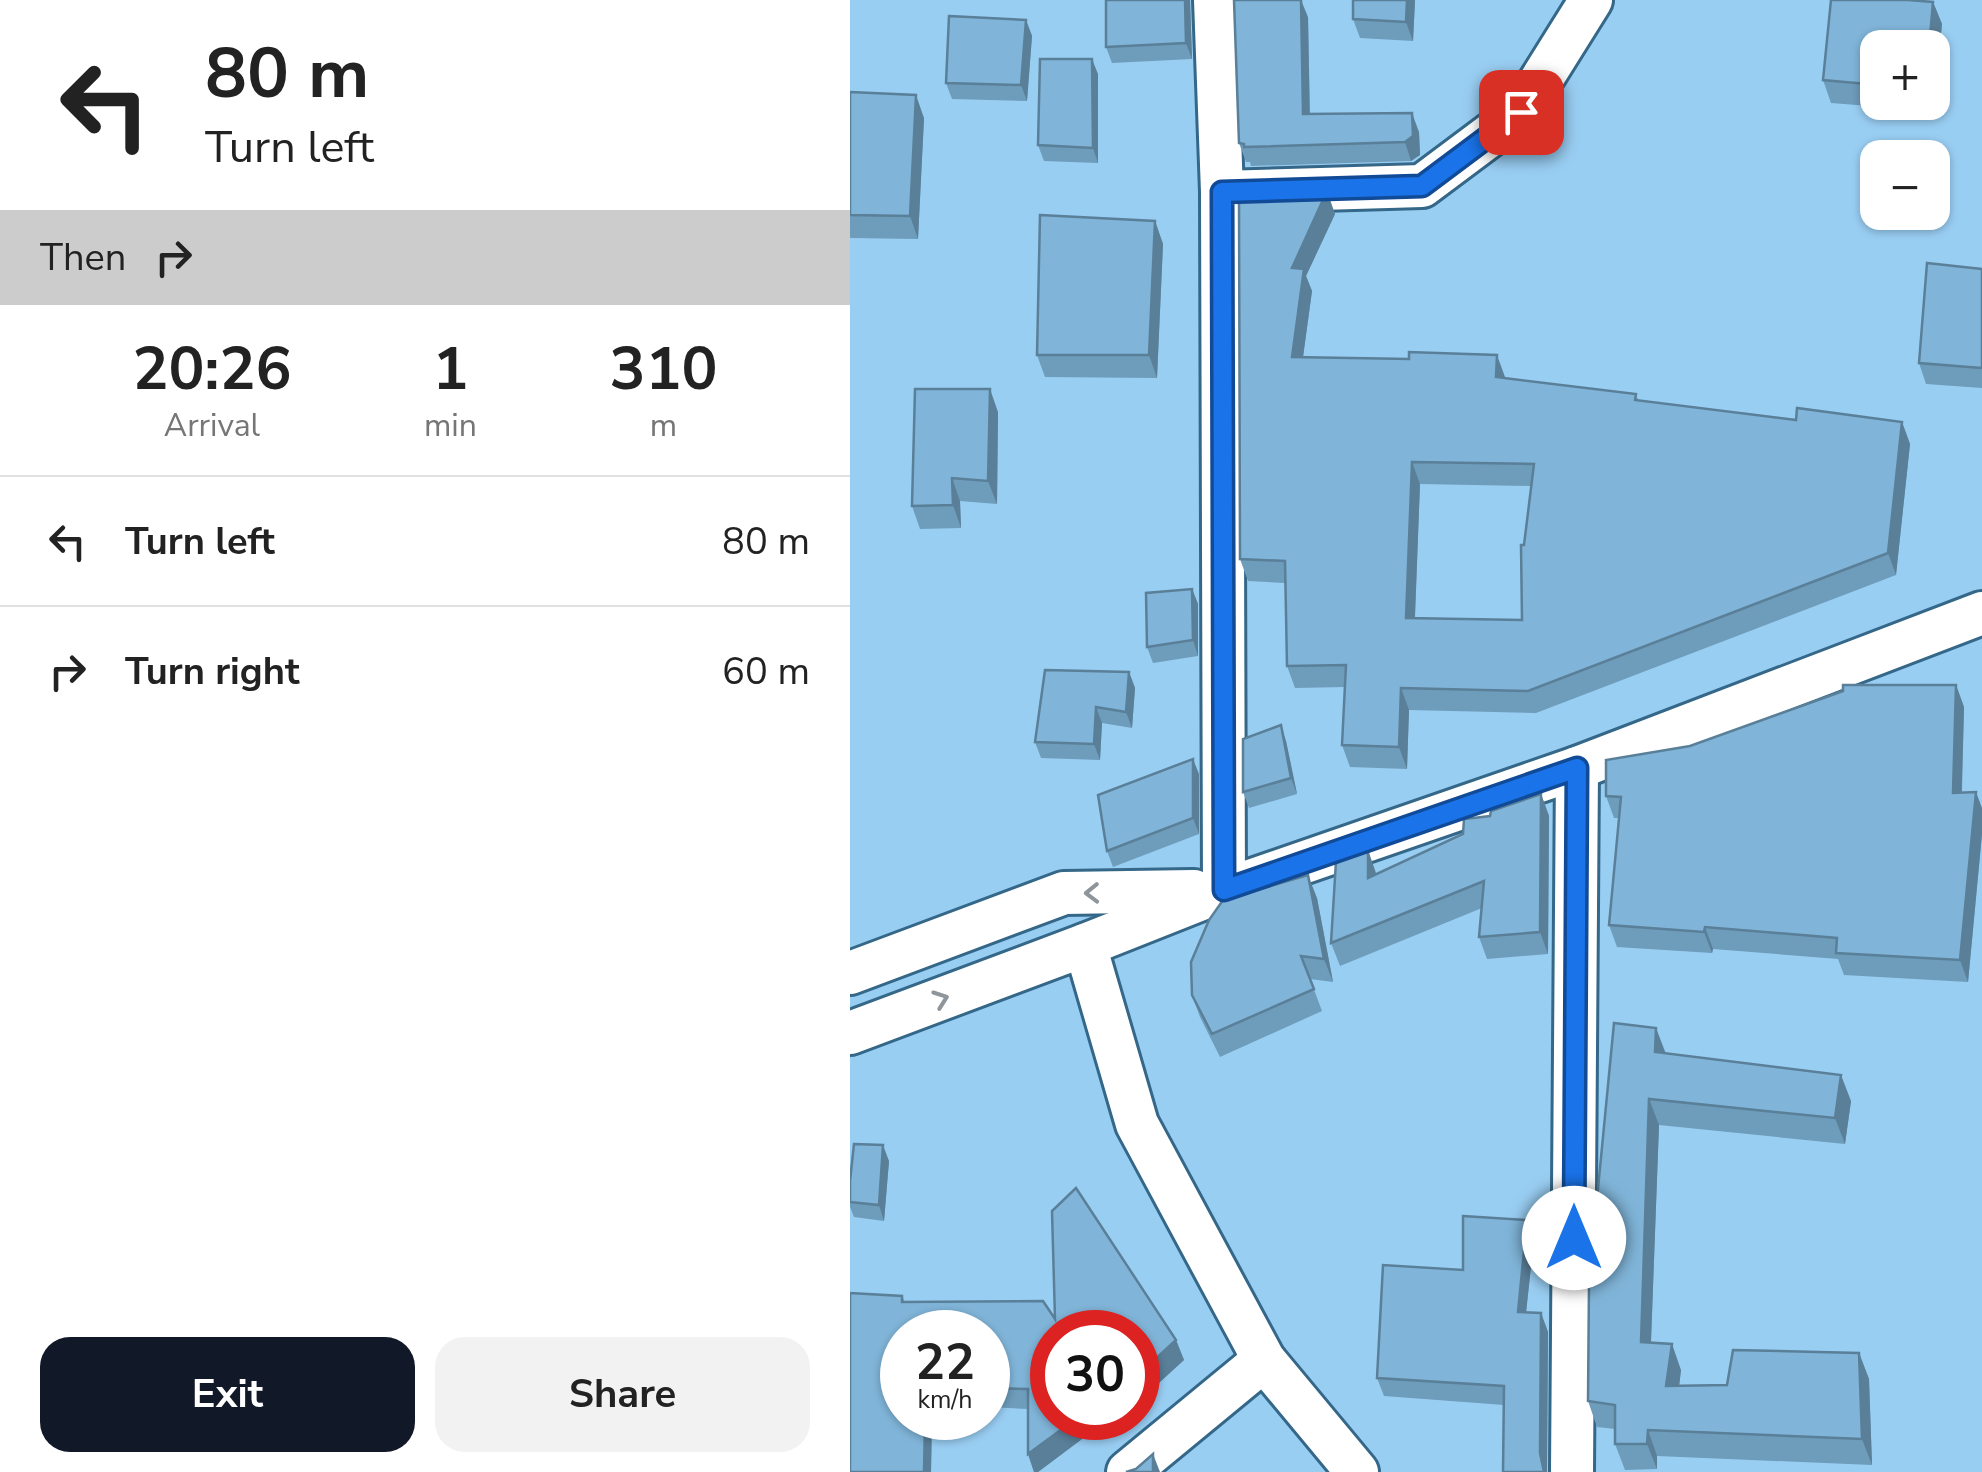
<!DOCTYPE html>
<html lang="en">
<head>
<meta charset="utf-8">
<style>
	body { margin:0; font-family:"Nunito Sans",sans-serif; background:#f2f2f2; color:#222; height:100vh; display:flex; flex-direction:column; font-size:38px; white-space:nowrap }
	* { box-sizing:border-box; margin:0 }
	p { font-size:32px; color:#767676 }
	.icon { flex:none; width:55px; height:55px; fill:none; stroke:currentColor; stroke-width:2; stroke-linecap:round; stroke-linejoin:round }
	.map { position:relative; flex:1; overflow:hidden }
	.panel { display:flex; flex-direction:column; background:#fff; width:850px }
	.panel>* { flex:none }
	.hud { background:#fff; color:#222; overflow:hidden }
	.controls { position:absolute; left:1010px; top:30px; display:grid; gap:20px }
	.controls a { display:grid; place-items:center; width:90px; height:90px; border-radius:20px; background:#fff; box-shadow:0 2px 8px #0004; font-size:50px }
	.speed { position:absolute; left:30px; top:1310px; display:flex; gap:20px; font-size:50px; font-weight:700; text-align:center }
	.speed>* { display:grid; place-content:center; width:130px; height:130px; border-radius:50%; background:#fff; box-shadow:0 2px 8px #0004; line-height:1 }
	.speed small { font-size:25px; font-weight:400 }
	.speed .limit { border:15px solid #d22; background:#fff; color:#111 }
	.pin { position:absolute; display:grid; place-items:center; width:85px; height:85px; color:#fff; margin:-42px; border-radius:20px; box-shadow:0 5px 15px #0006 }
	.me { position:absolute; width:110px; margin:-55px; rotate:0deg; stroke-linejoin:round; filter:drop-shadow(0 0 8px #0008) }
	.turn { display:flex; align-items:center; gap:35px; height:210px; padding:0 40px; font-size:45px }
	.turn .icon { width:130px; height:130px; stroke-width:2.5 }
	.turn b { display:block; font-size:70px; line-height:85px }
	.then { display:flex; align-items:center; height:95px; padding:0 40px; background:#0003; gap:20px; font-size:38px }
	.eta { display:flex; justify-content:space-evenly; align-items:center; height:170px; text-align:center }
	.eta b { font-size:60px; font-weight:700; line-height:70px }
	.cta { display:flex; gap:20px; margin-top:auto; padding:20px 40px }
	.cta a { flex:1; height:115px; border-radius:30px; background:#111827; color:#fff; font-size:40px; font-weight:700; line-height:115px; text-align:center }
	.cta a+a { background:#f2f2f2; color:#222 }
	ul { padding:0; list-style:none }
	li { display:flex; align-items:center; gap:30px; height:130px; padding:0 40px; border-top:2px solid #e0e0e0 }
	li div { flex:1 }
	li b { display:block; font-size:38px }
	li em { font-style:normal }
	main { display:flex; flex:1; min-height:0 }
	.map>svg:first-child { display:block }
	.lines { fill:none; stroke-linecap:round; stroke-linejoin:round }
	.minor-casing { stroke:#346788; stroke-width:48 }
	.minor { stroke:#fff; stroke-width:42 }
	.wall { fill:#6e9cbb; fill-rule:evenodd }
	.shaded-wall { fill:#5a7f98 }
	.building { fill:#80b5d9; stroke:#5a7f98; stroke-width:2.5; fill-rule:evenodd }
	.oneway { stroke:#8e969c }
	.route-casing { stroke:#114b97; stroke-width:25 }
	.route { stroke:#1a73e8; stroke-width:18 }
</style>
</head>
<body>
<main>
<section class="panel">
<div class="hud">
<div class="turn"><svg class="icon" aria-label="left" viewBox="0 0 24 24"><path d="M17 20v-9H6M10 6l-5 5 5 5"/></svg><div><b>80 m</b>Turn left</div></div>
<div class="then">Then<svg class="icon" aria-label="right" viewBox="0 0 24 24"><path d="M7 20v-9h11M14 6l5 5-5 5"/></svg></div>
</div>
<div class="eta">
<div><b>20:26</b><p>Arrival</p></div>
<div><b>1</b><p>min</p></div>
<div><b>310</b><p>m</p></div>
</div>
<ul>
<li><svg class="icon" aria-label="left" viewBox="0 0 24 24"><path d="M17 20v-9H6M10 6l-5 5 5 5"/></svg><div><b>Turn left</b></div><em>80 m</em></li>
<li><svg class="icon" aria-label="right" viewBox="0 0 24 24"><path d="M7 20v-9h11M14 6l5 5-5 5"/></svg><div><b>Turn right</b></div><em>60 m</em></li>
</ul>
<div class="cta"><a>Exit</a><a>Share</a></div>
</section>
<div class="map">
<svg width="1132" height="1472" viewBox="0 0 1132 1472">
	<rect width="100%" height="100%" fill="#99cef3"/>
	<g class="lines">
		<g class="minor-casing">
			<g id="minor">
				<path d="M365 0 372 192 374 890"/>
				<path d="M372 192 572 186 671 112 741 0"/>
				<path d="M235 945 287 1124 414 1360 507 1472"/>
				<path d="M0 973 214 893 344 891"/>
				<path d="M0 1033 235 945 374 890 727 768 1132 613"/>
				<path d="M278 1472 414 1360"/>
				<path d="M722 1472 727 768"/>
			</g>
		</g>
		<use href="#minor" class="minor"/>
	</g>
	<g class="wall">
		<path d="M340 0 342 59 262 63 256 47Z"/>
		<path d="M565 0 563 41 510 38 503 19Z"/>
		<path d="M1083 2 1092 24 1083 111 981 103 973 80ZM1028 48H1082V102H1028Z"/>
		<path d="M458 17 460 114 569 132 570 155 561 161 401 166 400 162H396L389 143Z"/>
		<path d="M176 20 182 36 177 101 102 99 96 83Z"/>
		<path d="M248 74V163L194 161 188 145Z"/>
		<path d="M0 92 74 118 68 239 0 238Z"/>
		<path d="M389 194 485 214 456 276 462 291 453 357 655 378 786 394 788 400 946 420 1052 422 1060 444 1046 575 686 713 559 710 557 769 500 767 492 745 495 687 445 688 437 666 435 583 398 581 390 559ZM570 484 681 486 672 620 565 618Z"/>
		<path d="M305 221 313 244 307 378 195 377 187 355Z"/>
		<path d="M1132 269V388L1076 384 1069 363Z"/>
		<path d="M148 412 147 504 110 501 111 528 70 529 62 506Z"/>
		<path d="M342 589 348 604V656L303 663 297 647Z"/>
		<path d="M279 672 285 688 282 728 252 723 250 760 191 758 185 742Z"/>
		<path d="M1106 685 1114 707 1112 792 1132 808V834L1118 982 994 975 988 959 863 949 862 953 767 947 759 925 769 818H764L756 796 840 746Z"/>
		<path d="M436 741 447 794 399 808 393 792Z"/>
		<path d="M349 774V834L263 867 257 851Z"/>
		<path d="M691 794 699 816 698 954 637 959 629 937 632 908 490 966 481 943 526 874 613 834 640 816Z"/>
		<path d="M467 898 483 982 460 979 472 1011 370 1057 350 1017 342 995Z"/>
		<path d="M764 1023 816 1054 1001 1101 995 1144 809 1125 801 1342 831 1370 829 1386 877 1385 1009 1353 1019 1379 1022 1465 807 1456V1469L775 1470 765 1444V1429L747 1427 738 1401Z"/>
		<path d="M39 1161 34 1221 4 1217 0 1207V1181Z"/>
		<path d="M226 1188 326 1340 334 1360 288 1402V1332H202V1418H260L188 1472H184L178 1454V1409L138 1407V1332H52V1418H82L81 1472H0V1293L52 1296 55 1302 193 1301 205 1319 202 1211Z"/>
		<path d="M677 1220 684 1239 676 1313H691L698 1332 697 1472 654 1405 534 1396 527 1378 613 1270Z"/>
	</g>
	<g class="shaded-wall">
		<path d="M335 0H340L342 59 336 43Z"/>
		<path d="M451 0 458 17 460 133 453 114Z"/>
		<path d="M557 0H565L563 41 556 22Z"/>
		<path d="M1083 2 1092 24 1083 111 1080 102H1082V48H1079Z"/>
		<path d="M176 20 182 36 177 101 171 85Z"/>
		<path d="M242 59 248 74V163L243 148Z"/>
		<path d="M66 95 74 118 68 239 60 216Z"/>
		<path d="M562 113 569 132 570 155 561 161 555 142Z"/>
		<path d="M477 191 485 214 456 276 462 291 450 379 442 357V268Z"/>
		<path d="M305 221 313 244 307 378 299 355Z"/>
		<path d="M647 355 655 377 654 399 646 377Z"/>
		<path d="M140 389 148 412 147 504 138 481Z"/>
		<path d="M1052 422 1060 444 1046 575 1038 553Z"/>
		<path d="M562 462 570 484 564 640 556 618Z"/>
		<path d="M102 478 110 501 111 528 103 505Z"/>
		<path d="M342 589 348 604V656L343 640Z"/>
		<path d="M279 672 285 688 282 728 276 712Z"/>
		<path d="M1106 685 1114 707 1111 814 1103 793Z"/>
		<path d="M551 688 559 710 557 769 549 747Z"/>
		<path d="M246 707 252 723 250 760 244 744Z"/>
		<path d="M431 725 436 741 447 794 441 778Z"/>
		<path d="M343 759 349 774V834L343 818Z"/>
		<path d="M1126 792 1132 808V834L1118 982 1110 960Z"/>
		<path d="M691 794 699 816 698 954 690 932Z"/>
		<path d="M518 850 526 873V900L518 878Z"/>
		<path d="M458 875 467 898 483 982 474 959Z"/>
		<path d="M855 927 863 949 862 953 854 932Z"/>
		<path d="M806 1028 816 1054 805 1052Z"/>
		<path d="M991 1075 1001 1101 995 1144 985 1118Z"/>
		<path d="M799 1099 809 1125 800 1367 791 1342Z"/>
		<path d="M33 1145 39 1161 34 1221 29 1205Z"/>
		<path d="M677 1220 684 1239 674 1331 668 1312Z"/>
		<path d="M691 1313 698 1332 697 1472H694L690 1453Z"/>
		<path d="M326 1340 334 1360 288 1402V1375Z"/>
		<path d="M822 1344 831 1370 826 1412 816 1386Z"/>
		<path d="M1009 1353 1019 1379 1022 1465 1012 1439Z"/>
		<path d="M75 1418H82L81 1472H74Z"/>
		<path d="M227 1418H260L188 1472H184L178 1454Z"/>
		<path d="M798 1430 807 1456V1469L797 1444Z"/>
		<path d="M303 1454 310 1472H303Z"/>
	</g>
	<g class="building">
		<path d="M256 0H335L336 43 256 47Z"/>
		<path d="M384 0H451L453 114 562 113 563 136 555 142 394 147V144L389 143Z"/>
		<path d="M503 0H557L556 22 503 19Z"/>
		<path d="M981 0H1058L1083 2 1079 48H1028V85L973 80Z"/>
		<path d="M99 16 176 20 171 85 96 83Z"/>
		<path d="M190 59H242L243 148 188 145Z"/>
		<path d="M0 92 66 95 60 216 0 215Z"/>
		<path d="M477 191 442 268 454 269 442 357 559 359V352L647 355 646 377 786 394 785 400 946 420 947 408 1052 422 1038 553 678 691 551 688 549 747 492 745 496 665 437 666 435 561 390 559 389 194ZM562 462 684 464 674 545H671L672 620 556 618Z"/>
		<path d="M190 215 305 221 299 355H187Z"/>
		<path d="M1077 263 1132 269V368L1069 363Z"/>
		<path d="M65 389H140L138 481 102 478 103 505 62 506Z"/>
		<path d="M342 589 343 640 297 647 296 593Z"/>
		<path d="M195 670 279 672 276 712 246 707 244 744 185 742Z"/>
		<path d="M993 685H1106L1103 793 1126 792 1110 960 986 953 987 938 855 927 854 932 759 925 771 797 756 796V760L840 746 993 691Z"/>
		<path d="M431 725 441 778 393 792V739Z"/>
		<path d="M343 759V818L257 851 248 795Z"/>
		<path d="M691 794 690 932 629 937 634 881 481 943 486 861 518 850V878L613 834 614 819 640 816 641 811Z"/>
		<path d="M458 875 474 959 451 956 464 989 362 1034 342 995 341 962 359 920 373 900Z"/>
		<path d="M764 1023 806 1028 805 1052 991 1075 985 1118 799 1099 791 1342 822 1344 816 1386 877 1385 883 1350 1009 1353 1012 1439 798 1430 797 1444H765V1405L738 1401 739 1282Z"/>
		<path d="M4 1144 33 1145 29 1205 0 1202V1181Z"/>
		<path d="M226 1188 326 1340 288 1375V1332H202V1418H227L178 1454V1389L138 1388V1332H52V1418H75L74 1472H0V1293L52 1296V1302L193 1301 205 1319 202 1211Z"/>
		<path d="M613 1216 677 1220 668 1312 691 1313 690 1453 694 1472H653L654 1386 527 1378 533 1265 613 1270Z"/>
		<path d="M303 1454V1472H276L286 1469Z"/>
	</g>
	<defs><path id="oneway-chevron" d="M-2-3.5L2.5 0L-2 3.5" fill="none" stroke-width="1.6" stroke-linecap="round" stroke-linejoin="round" transform="scale(2.5)"/></defs>
	<g class="oneway">
		<use href="#oneway-chevron" transform="translate(242 893) rotate(179)"/>
		<use href="#oneway-chevron" transform="translate(91 999) rotate(-20)"/>
	</g>
	<g class="lines">
		<g class="route-casing">
			<path id="route" d="M671 112 572 186 372 192 374 890 727 768 724 1238"/>
		</g>
		<use href="#route" class="route"/>
	</g>
</svg>
<div class="controls">
<a>+</a>
<a>−</a>
</div>
<div class="speed"><div>22<small>km/h</small></div><div class="limit">30</div></div>
<div class="pin" style="left:671px;top:112px;background:#d93025"><svg class="icon" aria-label="arrive" viewBox="0 0 24 24"><path d="M6 21V4h12l-3 4 3 4H6"/></svg></div>
<svg class="me" style="left:724px;top:1238px" viewBox="-20 -20 40 40"><circle r="19" fill="#fff"/><path d="M0-13L10 11 0 6-10 11z" fill="#1a73e8"/></svg>
</div>
</main>
</body>
</html>
